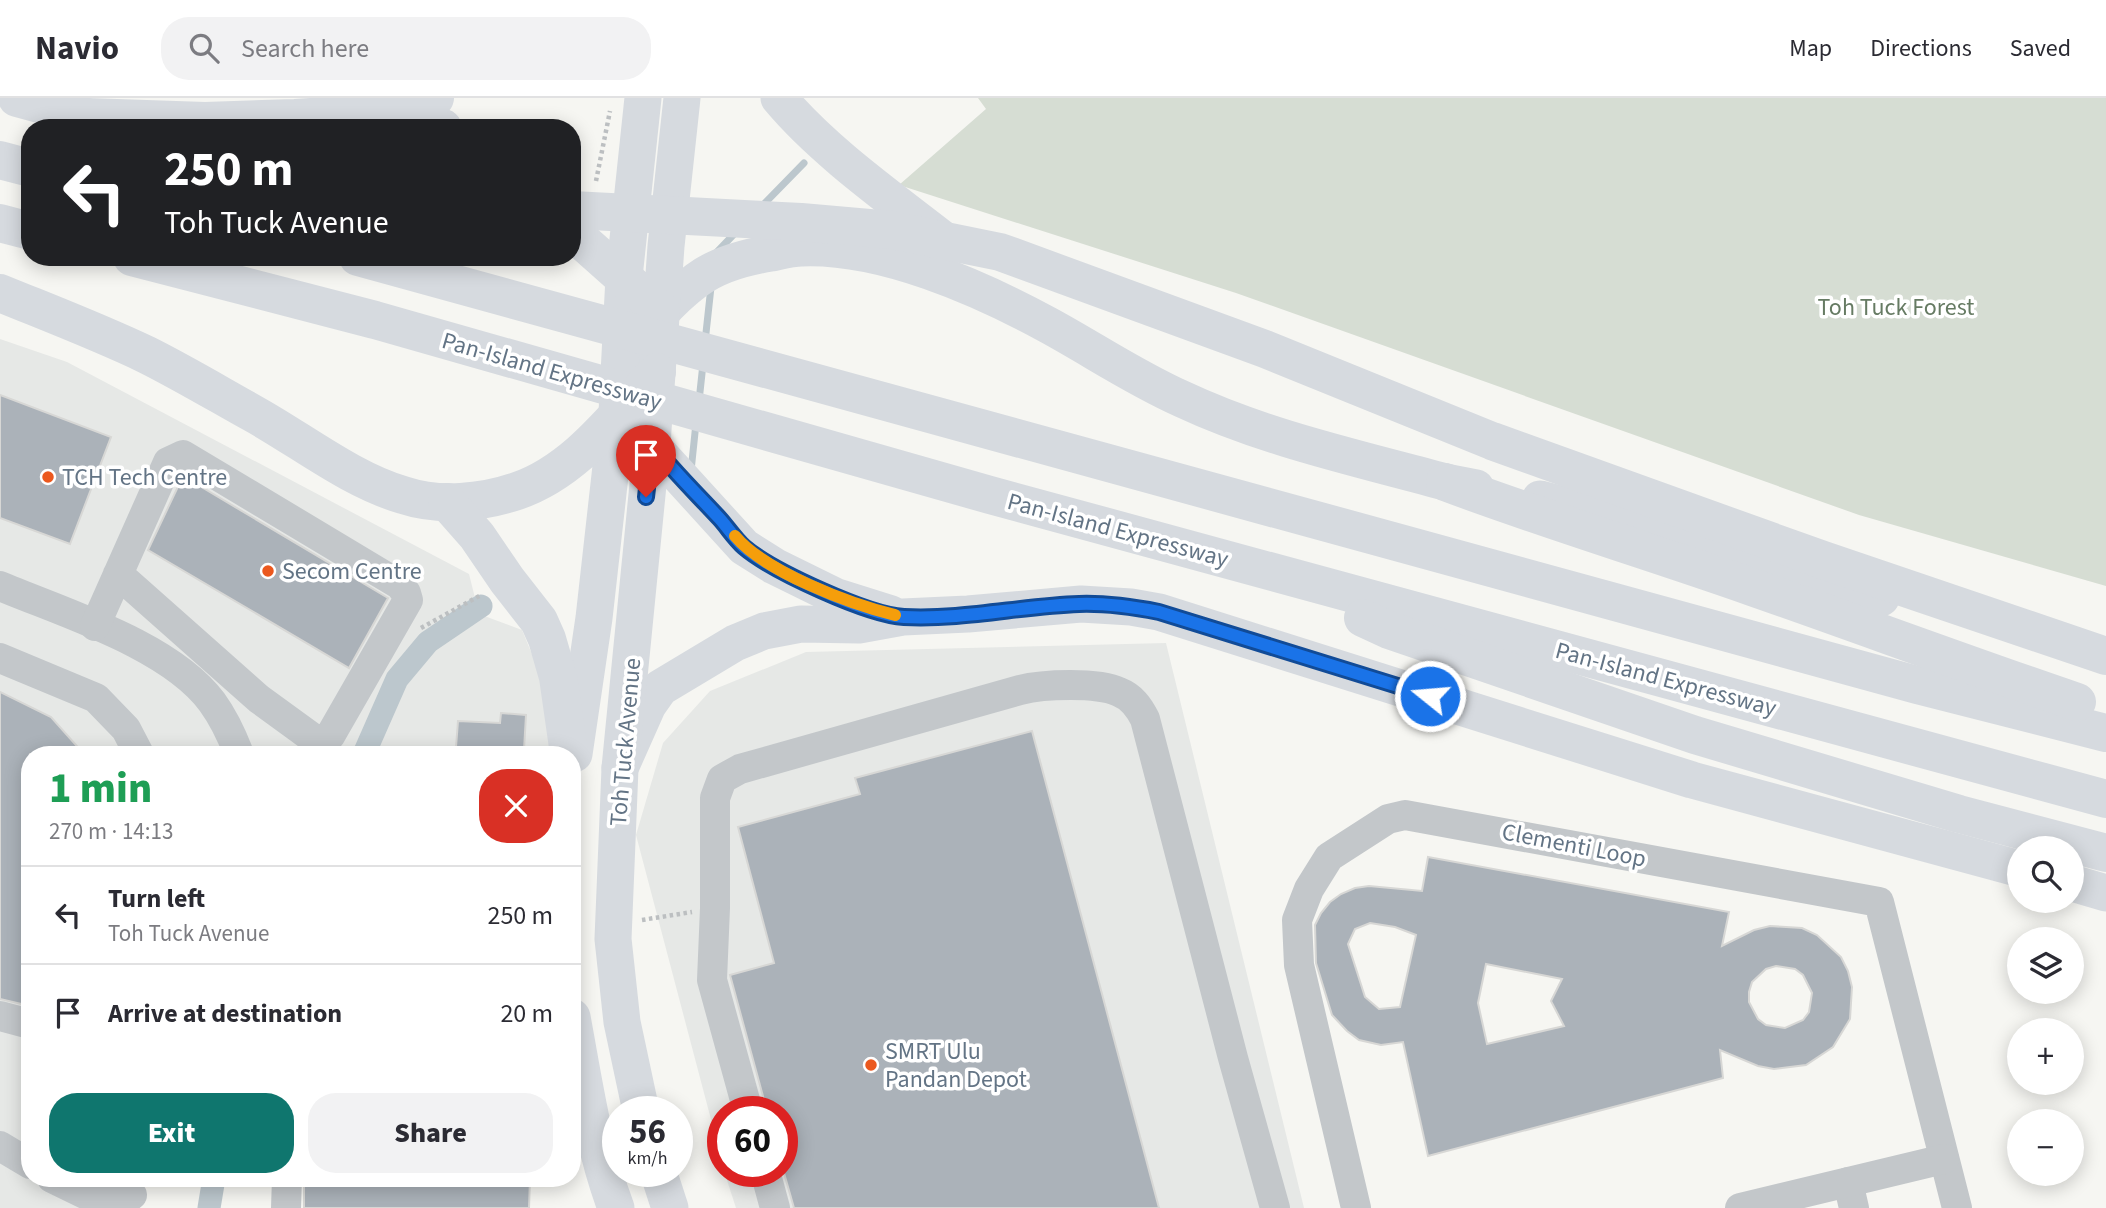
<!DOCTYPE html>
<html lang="en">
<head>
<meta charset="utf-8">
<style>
	body { margin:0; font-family:"Source Sans 3",sans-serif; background:#f2f2f3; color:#2b2b33; height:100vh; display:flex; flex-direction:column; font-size:26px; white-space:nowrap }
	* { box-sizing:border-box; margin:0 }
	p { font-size:23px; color:#7c7c81 }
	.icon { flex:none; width:38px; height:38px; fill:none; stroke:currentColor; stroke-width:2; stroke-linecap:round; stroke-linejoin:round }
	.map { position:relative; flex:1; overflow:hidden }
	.side { position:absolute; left:21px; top:648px; width:560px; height:441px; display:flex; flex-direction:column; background:#fff; border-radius:28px; box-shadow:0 4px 18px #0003 }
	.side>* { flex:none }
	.guide { position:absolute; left:21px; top:21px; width:560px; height:147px; border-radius:28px; box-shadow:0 4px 18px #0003; background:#202124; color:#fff; overflow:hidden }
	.buttons { position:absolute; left:2007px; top:738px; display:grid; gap:14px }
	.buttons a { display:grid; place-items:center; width:77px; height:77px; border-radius:50%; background:#fff; box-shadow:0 4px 18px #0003; font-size:35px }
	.speed { position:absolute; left:602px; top:998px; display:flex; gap:14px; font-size:35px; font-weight:700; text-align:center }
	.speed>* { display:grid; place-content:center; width:91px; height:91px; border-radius:50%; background:#fff; box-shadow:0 4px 18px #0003; line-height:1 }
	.speed small { font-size:18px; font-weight:400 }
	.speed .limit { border:10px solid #d22; background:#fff; color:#111 }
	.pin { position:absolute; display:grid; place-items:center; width:60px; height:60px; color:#fff; margin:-72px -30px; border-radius:50% 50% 50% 0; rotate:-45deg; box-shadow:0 0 7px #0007 }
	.pin .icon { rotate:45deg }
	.me { position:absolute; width:77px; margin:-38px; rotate:287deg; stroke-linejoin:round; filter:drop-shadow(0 0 5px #0008) }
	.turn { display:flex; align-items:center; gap:24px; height:147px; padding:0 28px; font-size:32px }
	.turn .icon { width:91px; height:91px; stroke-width:2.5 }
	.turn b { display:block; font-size:49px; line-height:60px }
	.round { display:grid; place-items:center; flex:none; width:74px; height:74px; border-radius:28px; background:#f2f2f3 }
	.summary { display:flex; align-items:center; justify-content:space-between; height:119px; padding:0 28px }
	h1 { font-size:42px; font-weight:800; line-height:52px; color:#1e9e55 }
	.primary-button { display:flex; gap:14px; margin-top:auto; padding:14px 28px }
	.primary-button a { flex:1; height:80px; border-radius:28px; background:#0f766e; color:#fff; font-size:28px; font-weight:800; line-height:80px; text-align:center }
	.primary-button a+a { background:#f2f2f3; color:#2b2b33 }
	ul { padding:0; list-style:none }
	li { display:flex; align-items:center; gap:21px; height:98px; padding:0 28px; border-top:2px solid #e1e1e2 }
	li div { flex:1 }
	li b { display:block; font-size:26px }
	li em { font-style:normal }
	header { display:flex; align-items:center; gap:42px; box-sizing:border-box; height:98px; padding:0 35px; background:#fff; border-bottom:2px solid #e1e1e2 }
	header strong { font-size:33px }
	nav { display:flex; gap:38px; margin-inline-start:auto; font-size:24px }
	.search { width:490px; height:63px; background:#f2f2f3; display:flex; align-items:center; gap:18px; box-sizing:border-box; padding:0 24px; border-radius:28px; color:#7c7c81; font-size:26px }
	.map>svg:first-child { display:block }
	.built { fill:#e6e8e6 }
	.green { fill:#d6ddd3 }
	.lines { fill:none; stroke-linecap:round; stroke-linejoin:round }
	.stream { stroke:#bcc7cd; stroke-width:7 }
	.canal { stroke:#bcc7cd; stroke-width:23 }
	.building { fill:#abb2b9; stroke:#d7d7d5; stroke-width:2; fill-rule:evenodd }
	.path { stroke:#bcbfc1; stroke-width:4.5; stroke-dasharray:3.5 3.5; stroke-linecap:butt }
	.minor { stroke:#c3c7ca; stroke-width:30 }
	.major { stroke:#d6dadf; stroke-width:37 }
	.highway { stroke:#d6dadf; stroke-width:38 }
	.route-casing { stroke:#114b97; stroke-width:18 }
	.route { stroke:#1a73e8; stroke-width:12 }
	.slow { stroke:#f59e0b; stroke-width:12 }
	.poi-dot { fill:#eb581e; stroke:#fff; stroke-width:2.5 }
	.labels { text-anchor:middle; stroke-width:7; stroke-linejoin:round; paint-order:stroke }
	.park-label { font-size:24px; fill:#667b63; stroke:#fff }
	.street-label { font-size:24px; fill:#637485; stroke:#fff }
	.poi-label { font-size:24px; fill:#637485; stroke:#fff; text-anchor:start }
</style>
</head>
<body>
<header>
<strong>Navio</strong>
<div class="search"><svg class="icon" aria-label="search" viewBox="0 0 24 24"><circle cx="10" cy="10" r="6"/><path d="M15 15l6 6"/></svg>Search here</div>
<nav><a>Map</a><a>Directions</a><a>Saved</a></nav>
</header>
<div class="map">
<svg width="2106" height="1110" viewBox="0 0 2106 1110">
	<rect width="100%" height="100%" fill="#f6f6f2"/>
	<g class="built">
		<path d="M0 241 67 264 469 476 479 516 522 532 550 600V656H30V1080H81L84 1110H0Z"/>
		<path d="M1166 545 1304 1110H736L724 1073H782V1013H723V1067L636 737 663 645 710 593 806 554Z"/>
	</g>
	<path class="green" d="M978 0H2106V488L1859 417 1236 195 899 87 986 11Z"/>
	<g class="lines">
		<g class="stream">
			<path d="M760 110 804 65"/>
			<path d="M716 155 737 133"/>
			<path d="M705 244 711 189"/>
			<path d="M699 303 703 266"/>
			<path d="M691 373 696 325"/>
		</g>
		<g class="canal">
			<path d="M364 656 397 581 428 544 481 508"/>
			<path d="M209 1110 214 1080"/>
		</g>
	</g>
	<g class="building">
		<path d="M0 297 111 339 70 446 0 420Z"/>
		<path d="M183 378 388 500 349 570 148 452Z"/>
		<path d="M0 594 51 619 84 656H30V908L0 901Z"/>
		<path d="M501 615 526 617 524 652 456 649 458 623 500 625Z"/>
		<path d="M1032 633 1159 1110H794L782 1068V1013H767L730 877 774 865 738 729 860 696 855 680Z"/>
		<path d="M1428 759 1729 814 1722 848 1754 832 1770 828 1802 830 1817 837 1841 859 1848 873 1852 889 1850 921 1833 949 1806 967 1774 971 1758 968 1720 952 1723 980 1428 1058 1403 944 1381 947 1359 942 1347 933 1332 917 1316 865 1315 827 1321 815 1330 804 1341 796 1355 790 1369 788 1422 793ZM1370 825 1395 829 1416 837 1400 909 1379 911 1365 899 1348 846 1355 831ZM1486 866 1562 881 1551 903 1564 928 1487 946 1478 905ZM1776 868 1795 871 1803 877 1812 895 1809 914 1803 922 1785 930 1766 927 1758 921 1749 904V894L1752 884 1766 871Z"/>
		<path d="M304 1080H530L529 1110H304Z"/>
	</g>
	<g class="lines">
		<g class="path">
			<path d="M596 83 610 13"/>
			<path d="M421 530 481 497"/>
			<path d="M642 822 692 814"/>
		</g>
		<g class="minor">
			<path d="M0 488C64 515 170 547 212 604 223 619 232 638 239 656"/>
			<path d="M95 528 168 364 183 357 400 487 406 495 408 502 330 638 321 642 314 641 259 601 118 476"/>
			<path d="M0 560 96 600 126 631 139 656"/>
			<path d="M0 918 30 926"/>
			<path d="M748 1013 712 882 715 810V700L722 681 740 671 1020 592C1043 586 1098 584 1119 594 1132 599 1139 609 1145 621L1233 960 1275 1110"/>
			<path d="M0 1048 30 1066"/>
			<path d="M765 1073 775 1110"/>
			<path d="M52 1080 91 1099 132 1097"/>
			<path d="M1848 1084 1854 1110"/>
			<path d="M286 1110 287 1080"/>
			<path d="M1356 1110 1299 867 1297 822 1309 791 1329 759 1388 721 1405 717 1879 804 1957 1110"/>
			<path d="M1740 1110 1944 1061"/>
		</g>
		<g class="major">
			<path d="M779 0C824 54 893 102 949 146"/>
			<path d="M621 263C644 234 666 205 697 182 717 167 746 159 771 155 781 153 792 150 802 150 882 147 978 189 1048 227 1094 252 1133 279 1182 301 1265 340 1357 360 1445 384L1476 390"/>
			<path d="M643 338 744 449 774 468 837 499 891 516"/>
			<path d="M1540 401 1649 429 1881 500"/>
			<path d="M574 656 594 520 617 315 624 179 643 0"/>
			<path d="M620 670 648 607 660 590 735 545 764 533 801 526 859 527 903 519 968 516 1081 506 1131 509 1159 514 1692 682 2020 771"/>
			<path d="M2072 785 2106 795"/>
			<path d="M572 919C584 983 593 1049 616 1110"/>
			<path d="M641 1013 622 924 613 841 620 670 652 346 666 148 682 0"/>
			<path d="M658 1073 670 1110"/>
		</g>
		<g class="highway">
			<path d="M17 0 112 26"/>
			<path d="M387 17 418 21 443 30"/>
			<path d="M87 19 205 23 295 20 371 15 435 0"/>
			<path d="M0 62 30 70"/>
			<path d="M572 112 801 124 892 132 1000 154 1265 251 1492 343 1823 462 2106 558"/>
			<path d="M0 125 30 133"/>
			<path d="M572 134 661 213"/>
			<path d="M132 159 375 222 990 397 2106 701"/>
			<path d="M358 159 1917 587 2106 635"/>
			<path d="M0 195C49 215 99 234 147 257 183 275 218 296 254 316 301 342 351 382 403 397 439 409 482 405 517 393 576 373 616 317 657 274"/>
			<path d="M1445 384C1546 422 1650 453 1752 489 1861 527 1968 567 2077 604"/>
			<path d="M447 404 477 438 507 482 539 523 547 541 558 579 569 656"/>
			<path d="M1363 520 1389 532 1695 637 1959 716 2106 755"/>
		</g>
	</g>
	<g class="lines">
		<g class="route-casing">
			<path id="route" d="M646 399 652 346C673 373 697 396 720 421 728 430 735 441 744 449 772 473 868 517 904 519 963 522 1021 508 1079 506 1106 505 1133 509 1159 514L1430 598"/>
		</g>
		<use href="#route" class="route"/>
		<path class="slow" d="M735 438C765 474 850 506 895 517"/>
	</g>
	<g class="poi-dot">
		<circle cx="48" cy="379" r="7"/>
		<circle cx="268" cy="473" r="7"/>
		<circle cx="871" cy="967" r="7"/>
	</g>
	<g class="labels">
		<g class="park-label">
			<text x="1896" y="217">Toh Tuck Forest</text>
		</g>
		<g class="street-label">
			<text transform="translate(552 273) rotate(16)" y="8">Pan-Island Expressway</text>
			<text transform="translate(1118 432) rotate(15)" y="8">Pan-Island Expressway</text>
			<text transform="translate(1666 581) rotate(15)" y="8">Pan-Island Expressway</text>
			<text transform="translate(625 644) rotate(-85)" y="8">Toh Tuck Avenue</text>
			<text transform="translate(1574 747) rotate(11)" y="8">Clementi Loop</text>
		</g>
		<g class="poi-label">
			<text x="62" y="387">TCH Tech Centre</text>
			<text x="282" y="481">Secom Centre</text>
			<text x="885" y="961">SMRT Ulu<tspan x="885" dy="28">Pandan Depot</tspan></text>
		</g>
	</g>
</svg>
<div class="buttons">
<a><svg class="icon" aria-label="search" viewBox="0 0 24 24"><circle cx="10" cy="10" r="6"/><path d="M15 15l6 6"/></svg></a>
<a><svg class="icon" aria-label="layers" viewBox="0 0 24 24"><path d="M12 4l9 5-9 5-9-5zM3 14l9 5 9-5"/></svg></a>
<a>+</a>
<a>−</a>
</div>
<div class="speed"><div>56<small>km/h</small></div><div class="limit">60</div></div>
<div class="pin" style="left:646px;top:399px;background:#d93025"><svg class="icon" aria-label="arrive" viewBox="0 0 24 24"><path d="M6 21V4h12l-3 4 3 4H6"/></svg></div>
<svg class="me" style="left:1430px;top:598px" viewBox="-20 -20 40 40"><circle r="17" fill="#1a73e8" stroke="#fff" stroke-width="3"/><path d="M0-11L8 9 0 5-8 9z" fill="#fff"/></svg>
<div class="guide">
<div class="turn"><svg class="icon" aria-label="left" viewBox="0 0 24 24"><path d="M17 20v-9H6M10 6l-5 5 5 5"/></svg><div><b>250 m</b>Toh Tuck Avenue</div></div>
</div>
<section class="side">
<div class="summary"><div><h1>1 min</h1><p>270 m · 14:13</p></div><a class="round" style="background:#d93025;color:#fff"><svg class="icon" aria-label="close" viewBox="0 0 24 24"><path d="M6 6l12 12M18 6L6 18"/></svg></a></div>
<ul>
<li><svg class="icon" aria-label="left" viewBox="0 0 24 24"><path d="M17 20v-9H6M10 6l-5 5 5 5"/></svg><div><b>Turn left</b><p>Toh Tuck Avenue</p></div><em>250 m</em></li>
<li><svg class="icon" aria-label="arrive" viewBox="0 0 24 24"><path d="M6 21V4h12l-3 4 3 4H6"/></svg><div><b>Arrive at destination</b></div><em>20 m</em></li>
</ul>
<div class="primary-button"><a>Exit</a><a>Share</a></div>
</section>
</div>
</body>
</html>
